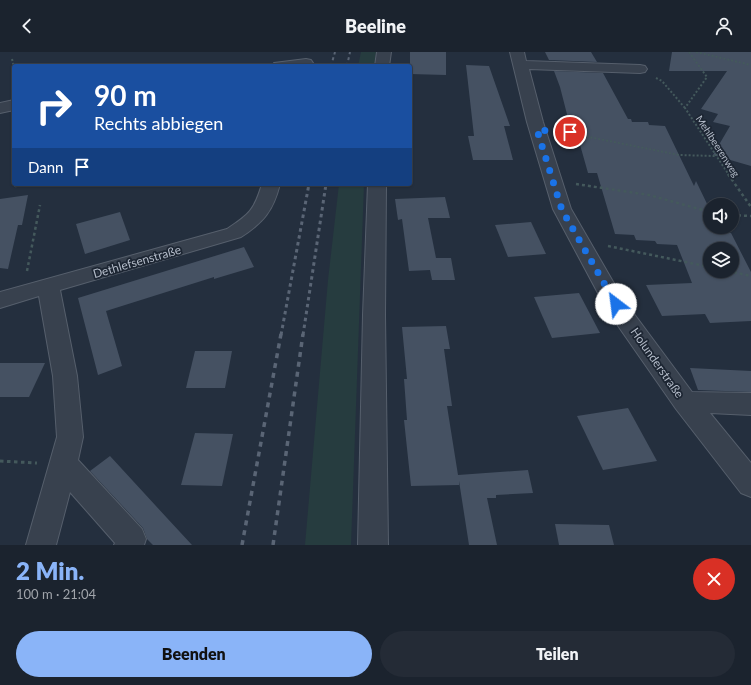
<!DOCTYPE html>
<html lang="de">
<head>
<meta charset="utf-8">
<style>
	body { margin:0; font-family:Lato,sans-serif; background:#242b36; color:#f1f3f6; height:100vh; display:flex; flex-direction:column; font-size:15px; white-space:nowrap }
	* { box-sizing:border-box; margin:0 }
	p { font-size:13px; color:#a0a4aa }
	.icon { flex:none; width:22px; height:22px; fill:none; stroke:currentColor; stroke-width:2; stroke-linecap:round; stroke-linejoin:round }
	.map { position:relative; height:493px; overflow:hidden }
	.details { display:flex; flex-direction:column; background:#1b232e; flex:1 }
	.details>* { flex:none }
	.hud { position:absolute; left:12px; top:12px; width:400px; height:122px; border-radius:4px; box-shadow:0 1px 3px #0004,0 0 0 1px #39404a; background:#1a4fa0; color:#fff; overflow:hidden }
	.controls { position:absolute; left:703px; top:146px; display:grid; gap:8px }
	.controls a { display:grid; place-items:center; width:36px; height:36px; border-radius:50%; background:#1b232e; box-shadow:0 1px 3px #0004,0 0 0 1px #39404a; font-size:20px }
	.pin { position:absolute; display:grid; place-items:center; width:34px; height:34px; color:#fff; margin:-17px; border:2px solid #fff; border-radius:50%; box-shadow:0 1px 4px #0007 }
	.me { position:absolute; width:44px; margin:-22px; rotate:330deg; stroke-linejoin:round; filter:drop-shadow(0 0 3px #0008) }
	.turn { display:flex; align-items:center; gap:14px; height:84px; padding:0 16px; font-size:18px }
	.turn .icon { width:52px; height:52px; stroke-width:2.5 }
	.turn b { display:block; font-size:28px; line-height:34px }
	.then { display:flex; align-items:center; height:38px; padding:0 16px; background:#0003; gap:8px; font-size:15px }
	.round { display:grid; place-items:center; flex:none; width:42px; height:42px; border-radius:21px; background:#242b36 }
	.summary { display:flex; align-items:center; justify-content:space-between; height:68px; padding:0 16px }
	h1 { font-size:24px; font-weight:800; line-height:30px; color:#8ab4f8 }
	.cta { display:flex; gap:8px; margin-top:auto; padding:8px 16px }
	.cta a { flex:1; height:46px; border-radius:24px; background:#8ab4f8; color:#111; font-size:16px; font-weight:800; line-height:46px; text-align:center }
	.cta a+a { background:#242b36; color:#f1f3f6 }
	header { display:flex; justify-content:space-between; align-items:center; height:52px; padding:0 16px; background:#1b232e; font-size:18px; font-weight:800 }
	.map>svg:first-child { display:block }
	.green { fill:#263c3f }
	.building { fill:#455162; fill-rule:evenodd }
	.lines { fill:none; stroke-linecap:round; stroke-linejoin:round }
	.minor-casing { stroke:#565f6c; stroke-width:2 }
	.path-far2 { stroke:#44595c; stroke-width:2; stroke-dasharray:2 2; stroke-linecap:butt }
	.path-far1 { stroke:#44595c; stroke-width:2.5; stroke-dasharray:3 3; stroke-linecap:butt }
	.path { stroke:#44595c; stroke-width:3; stroke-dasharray:3.5 3.5; stroke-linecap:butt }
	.minor { fill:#38414e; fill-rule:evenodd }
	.rail-far2 { stroke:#5a6575; stroke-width:2; stroke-dasharray:3 3; stroke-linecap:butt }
	.rail-far1 { stroke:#5a6575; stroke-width:3; stroke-dasharray:3.5 3.5; stroke-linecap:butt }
	.rail { stroke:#5a6575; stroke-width:3.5; stroke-dasharray:5 5; stroke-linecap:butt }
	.route { stroke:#1a73e8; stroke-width:7; stroke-dasharray:0 12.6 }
	.labels { text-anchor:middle; stroke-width:3.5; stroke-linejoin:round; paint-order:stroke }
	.far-street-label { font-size:10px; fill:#b4bcc9; stroke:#1d2633 }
	.street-label { font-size:12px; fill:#b4bcc9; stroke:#1d2633 }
</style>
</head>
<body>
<header><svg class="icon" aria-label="back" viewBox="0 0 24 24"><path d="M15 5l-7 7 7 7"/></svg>Beeline<svg class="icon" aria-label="person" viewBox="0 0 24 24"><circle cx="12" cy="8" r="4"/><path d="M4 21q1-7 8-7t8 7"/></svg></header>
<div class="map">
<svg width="751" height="493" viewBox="0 0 751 493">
	<rect width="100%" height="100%" fill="#242f3e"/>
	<g class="green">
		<path d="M361 0H376L374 14H358Z"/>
		<path d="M339 132H364L351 493H305L328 228Z"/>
	</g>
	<g class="building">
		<path d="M410 0H446V23L410 22Z"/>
		<path d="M545 0H591L597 10 549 8Z"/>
		<path d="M672 0H751V114L713 103 730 74 713 70 718 62 701 57 727 19H669Z"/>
		<path d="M466 13 489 14 510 74H504L513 108H473L468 84H474Z"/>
		<path d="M554 19 603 21 628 67H631L632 70H648L649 73 665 74 694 134 696 129 710 158V175H718L721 180 731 181 751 220V269L710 271 705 262 662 264 646 233 692 231 677 193 657 192 655 189 636 188 634 183 615 182 597 121H588L575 75 570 74 560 35ZM710 197H732V219H710Z"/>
		<path d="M28 143 22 173H18L8 217 0 216V147Z"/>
		<path d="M445 145 450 166H428L436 206H451L455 228H432L430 218 409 219 402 167 398 168 395 147Z"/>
		<path d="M120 160 130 188 85 202 76 172Z"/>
		<path d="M531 170 546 202 508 205 495 173Z"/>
		<path d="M244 195 254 215 214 227V225L106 259 122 314 98 323 78 246Z"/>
		<path d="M579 241 600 281 552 286 534 245Z"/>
		<path d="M446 274 450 297H444L452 354H447L458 423 528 418 533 441 496 443V446H487L497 493H469L459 429V433L411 434 404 368H407L404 327H407L402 275Z"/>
		<path d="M195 299H232L225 336H186Z"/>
		<path d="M0 311H45L29 345H0Z"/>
		<path d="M690 316 751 319V340L698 338Z"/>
		<path d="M628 356 657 409 603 418 577 364Z"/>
		<path d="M195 381 233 382 222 434 181 433Z"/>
		<path d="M110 404 167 466 192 493H153L147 487 143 476 90 419Z"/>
		<path d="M555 472 609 473 614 493H559Z"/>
	</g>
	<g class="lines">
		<g class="minor-casing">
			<g id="minor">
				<path d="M377 0H391L389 14H375Z"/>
				<path d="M510 0H524L526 9 640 13 645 14 647 17 645 20 640 21 529 17 543 70 571 157 623 247 692 340 751 341V363L710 361 751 411V445L741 441 676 357 607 258 553 157 527 70Z"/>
				<path d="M306 7 311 8 313 11 311 14H272L274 11Z"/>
				<path d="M14 48V58L0 61V51Z"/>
				<path d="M262 132H280C273 159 264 170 241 185L60 238 77 324 83 385 78 408 142 477 146 487 144 493H114L115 491 70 440 56 493H26L57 385 53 324 39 244 0 256V240L227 177C250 162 254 158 262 132Z"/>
				<path d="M368 132H386L385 263 388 493H358L363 263Z"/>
			</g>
		</g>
		<g class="path-far2">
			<path d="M689 0 707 25 685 56 729 123"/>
			<path d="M696 0 751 13"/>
			<path d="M12 7 14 15"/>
			<path d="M656 26 662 29 685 56"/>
			<path d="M559 79 679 103 715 104"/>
		</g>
		<g class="path-far1">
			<path d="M728 122 751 155"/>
			<path d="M576 132 649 143 710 160"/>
			<path d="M15 135 16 132"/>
			<path d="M732 163 751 164"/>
			<path d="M608 194 710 215"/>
			<path d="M27 219 40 153"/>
			<path d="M728 219 751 224"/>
		</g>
		<path class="path" d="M0 409 37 411"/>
		<use href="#minor" class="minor"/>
		<g class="rail-far2">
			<path d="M331 14 335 0"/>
			<path d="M347 14 350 0"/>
		</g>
		<g class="rail-far1">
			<path d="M281 283 309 132"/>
			<path d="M303 283 326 132"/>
		</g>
		<g class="rail">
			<path d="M242 493 281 282"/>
			<path d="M273 493 303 282"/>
		</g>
	</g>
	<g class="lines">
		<path class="route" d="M570 80 537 78 562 158 616 252"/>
	</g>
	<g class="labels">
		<g class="far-street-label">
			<text transform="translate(718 94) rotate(57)" y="4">Mehlbeerenweg</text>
		</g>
		<g class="street-label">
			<text transform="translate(137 210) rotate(-16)" y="4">Dethlefsenstraße</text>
			<text transform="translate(657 311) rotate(55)" y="4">Holunderstraße</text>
		</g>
	</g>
</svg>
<div class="controls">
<a><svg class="icon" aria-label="sound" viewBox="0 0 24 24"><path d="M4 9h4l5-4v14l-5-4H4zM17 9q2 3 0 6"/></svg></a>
<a><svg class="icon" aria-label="layers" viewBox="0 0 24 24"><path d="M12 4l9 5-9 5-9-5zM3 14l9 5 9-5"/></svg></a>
</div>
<div class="pin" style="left:570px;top:80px;background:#d93025"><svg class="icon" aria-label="arrive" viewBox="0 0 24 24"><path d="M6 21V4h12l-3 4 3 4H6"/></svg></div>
<svg class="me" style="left:616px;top:252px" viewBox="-20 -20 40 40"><circle r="19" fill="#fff"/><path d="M0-13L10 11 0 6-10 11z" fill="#1a73e8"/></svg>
<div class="hud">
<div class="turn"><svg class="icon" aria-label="right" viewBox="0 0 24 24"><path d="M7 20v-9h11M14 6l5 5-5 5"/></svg><div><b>90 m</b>Rechts abbiegen</div></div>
<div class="then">Dann<svg class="icon" aria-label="arrive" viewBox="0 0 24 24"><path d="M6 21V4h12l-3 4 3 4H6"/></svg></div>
</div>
</div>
<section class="details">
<div class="summary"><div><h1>2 Min.</h1><p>100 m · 21:04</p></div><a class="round" style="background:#d93025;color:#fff"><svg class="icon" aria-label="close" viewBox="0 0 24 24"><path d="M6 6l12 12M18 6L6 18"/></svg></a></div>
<div class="cta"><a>Beenden</a><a>Teilen</a></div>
</section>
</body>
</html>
